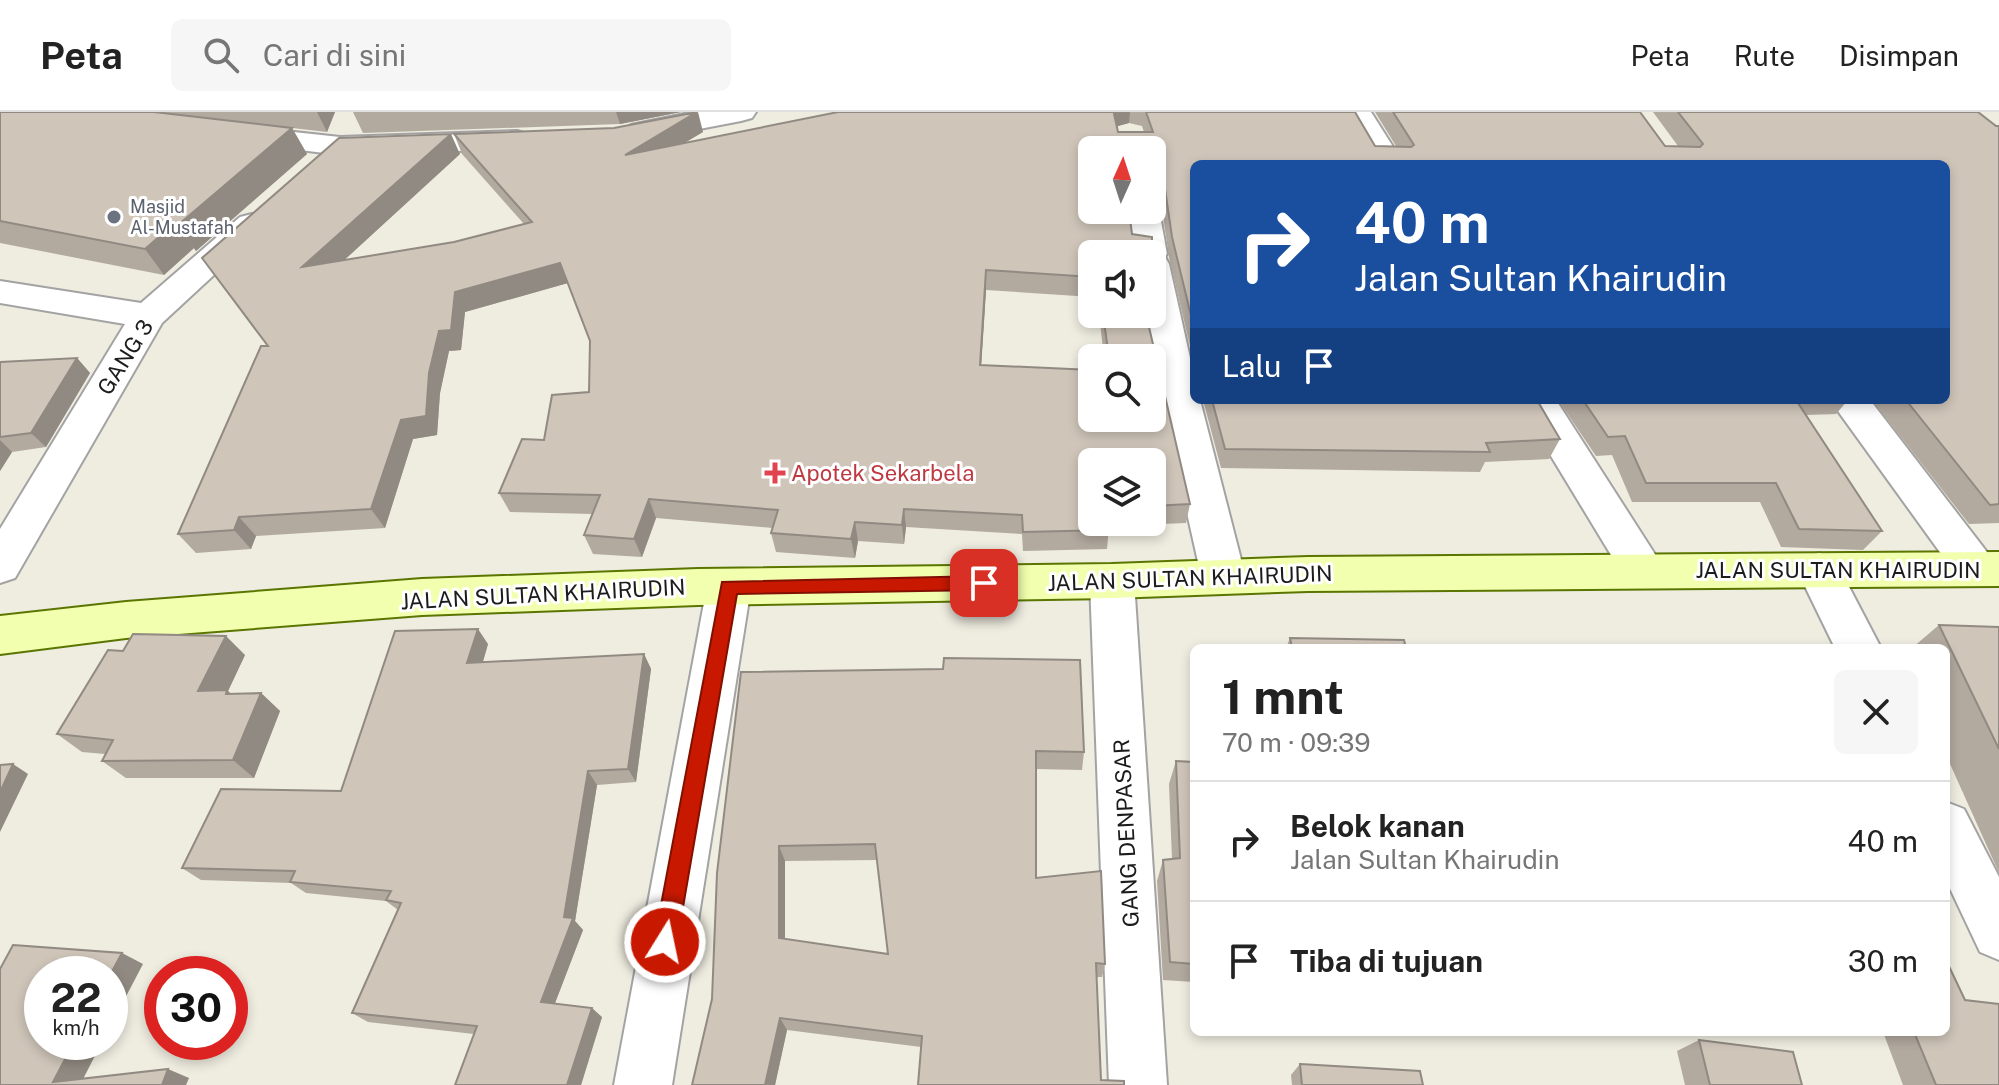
<!DOCTYPE html>
<html lang="id">
<head>
<meta charset="utf-8">
<style>
	body { margin:0; font-family:"Public Sans",sans-serif; background:#f6f6f6; color:#222; height:100vh; display:flex; flex-direction:column; font-size:30px; white-space:nowrap }
	* { box-sizing:border-box; margin:0 }
	p { font-size:26px; color:#767676 }
	.icon { flex:none; width:44px; height:44px; fill:none; stroke:currentColor; stroke-width:2; stroke-linecap:round; stroke-linejoin:round }
	.map { position:relative; flex:1; overflow:hidden }
	.details { position:absolute; left:1190px; top:532px; width:760px; height:392px; display:flex; flex-direction:column; background:#fff; border-radius:12px; box-shadow:0 4px 12px #0003 }
	.details>* { flex:none }
	.top-card { position:absolute; left:1190px; top:48px; width:760px; height:244px; border-radius:12px; box-shadow:0 4px 12px #0003; background:#1a4fa0; color:#fff; overflow:hidden }
	.needle { width:52px; rotate:3deg }
	.tools { position:absolute; left:1078px; top:24px; display:grid; gap:16px }
	.tools a { display:grid; place-items:center; width:88px; height:88px; border-radius:12px; background:#fff; box-shadow:0 4px 12px #0003; font-size:40px }
	.speed { position:absolute; left:24px; top:844px; display:flex; gap:16px; font-size:40px; font-weight:700; text-align:center }
	.speed>* { display:grid; place-content:center; width:104px; height:104px; border-radius:50%; background:#fff; box-shadow:0 4px 12px #0003; line-height:1 }
	.speed small { font-size:20px; font-weight:400 }
	.speed .limit { border:12px solid #d22; background:#fff; color:#111 }
	.pin { position:absolute; display:grid; place-items:center; width:68px; height:68px; color:#fff; margin:-34px; border-radius:16px; box-shadow:0 4px 12px #0006 }
	.me { position:absolute; width:88px; margin:-44px; rotate:10deg; stroke-linejoin:round; filter:drop-shadow(0 0 6px #0008) }
	.turn { display:flex; align-items:center; gap:28px; height:168px; padding:0 32px; font-size:36px }
	.turn .icon { width:104px; height:104px; stroke-width:2.5 }
	.turn b { display:block; font-size:56px; line-height:68px }
	.then { display:flex; align-items:center; height:76px; padding:0 32px; background:#0003; gap:16px; font-size:30px }
	.round { display:grid; place-items:center; flex:none; width:84px; height:84px; border-radius:12px; background:#f6f6f6 }
	.head { display:flex; align-items:center; justify-content:space-between; height:136px; padding:0 32px }
	h1 { font-size:48px; font-weight:700; line-height:60px }
	ul { padding:0; list-style:none }
	li { display:flex; align-items:center; gap:24px; height:120px; padding:0 32px; border-top:2px solid #e0e0e0 }
	li div { flex:1 }
	li b { display:block; font-size:30px }
	li em { font-style:normal }
	header { display:flex; align-items:center; gap:48px; box-sizing:border-box; height:112px; padding:0 40px; background:#fff; border-bottom:2px solid #e0e0e0 }
	header strong { font-size:38px }
	nav { display:flex; gap:44px; margin-inline-start:auto; font-size:28px }
	.search { width:560px; height:72px; background:#f6f6f6; display:flex; align-items:center; gap:20px; box-sizing:border-box; padding:0 28px; border-radius:12px; color:#767676; font-size:30px }
	.map>svg:first-child { display:block }
	.lines { fill:none; stroke-linecap:round; stroke-linejoin:round }
	.street-casing { stroke:#a3a3a3; stroke-width:4 }
	.secondary-casing { stroke:#5a7600; stroke-width:4 }
	.street { fill:#fff; fill-rule:evenodd }
	.secondary { fill:#f1ffae; fill-rule:evenodd }
	.wall { fill:#b2a99f; fill-rule:evenodd }
	.shaded-wall { fill:#918a82 }
	.building { fill:#cfc5b9; stroke:#918a82; stroke-width:2; fill-rule:evenodd }
	.route { fill:#c81900; stroke:#821000; stroke-width:2 }
	.worship-dot { fill:#6b7280; stroke:#fff; stroke-width:3 }
	.health-dot { fill:#e0444e; stroke:#fff; stroke-width:3 }
	.labels { text-anchor:middle; stroke-width:6; stroke-linejoin:round; paint-order:stroke }
	.far-worship-label { font-size:18px; fill:#5b616d; stroke:#fff; text-anchor:start }
	.street-label { font-size:22px; fill:#1c1c1c; stroke:#fff }
	.health-label { font-size:22px; fill:#be3a42; stroke:#fff; text-anchor:start }
</style>
</head>
<body>
<header>
<strong>Peta</strong>
<div class="search"><svg class="icon" aria-label="search" viewBox="0 0 24 24"><circle cx="10" cy="10" r="6"/><path d="M15 15l6 6"/></svg>Cari di sini</div>
<nav><a>Peta</a><a>Rute</a><a>Disimpan</a></nav>
</header>
<div class="map">
<svg width="1999" height="973" viewBox="0 0 1999 973">
	<rect width="100%" height="100%" fill="#efece0"/>
	<g class="lines">
		<g class="street-casing">
			<g id="street">
				<path d="M694 0H756L752 6 741 9 642 28 631 25 627 19 631 13Z"/>
				<path d="M1341 0H1371L1404 52H1372Z"/>
				<path d="M239 14 340 25 517 19 528 22 532 28 528 34 517 37 340 43 228 29 224 23 228 17Z"/>
				<path d="M1152 90 1159 98 1167 142 1165 145 1169 152 1194 264V288H1200L1245 463 1238 475 1223 480 1208 475 1201 463 1143 205V202H1152V142H1133L1127 98H1152Z"/>
				<path d="M252 102 264 105 269 112 162 211 15 466 0 471V417L125 212 0 191V169L141 191 240 105Z"/>
				<path d="M1517 288H1556L1658 447 1665 459 1658 471 1643 476 1628 471Z"/>
				<path d="M1830 288H1870L1990 444 1997 456 1990 468 1975 473 1960 468Z"/>
				<path d="M1819 441 1834 446 1881 536H1835L1797 458 1804 446Z"/>
				<path d="M1112 452 1127 457 1134 469 1167 973H1109L1090 469 1097 457Z"/>
				<path d="M729 457 744 463 751 475 672 973H614L707 475 714 463Z"/>
				<path d="M1946 690 1964 697 1999 765V848L1980 840 1946 768Z"/>
			</g>
		</g>
		<g class="secondary-casing">
			<path id="secondary" d="M1999 440V474L1308 479 1112 486 698 493 422 503 126 526 0 542V504L126 490 422 467 698 457 1112 452 1308 445Z"/>
		</g>
		<use href="#street" class="street"/>
		<use href="#secondary" class="secondary"/>
	</g>
	<g class="wall">
		<path d="M0 0 292 16 307 42 196 139 194 136 164 163 0 131Z"/>
		<path d="M156 0H335L327 20Z"/>
		<path d="M353 0H681L620 12 363 21Z"/>
		<path d="M838 0H1355L1375 34H1396L1375 0H1640L1665 34H1678L1653 0H1978L1996 14H1999V411L1969 412 1872 288H1946V52H1194V251L1169 145 1162 97 1152 87V38H1092V185L986 178 981 253 1092 306 1152 246H1104L1099 202H1146L1190 392 1186 411 1109 414 1107 437 1023 439 1022 422 906 415 904 432 858 429 855 446 776 440 771 421 773 416 656 406 642 445 593 442 584 423 593 402 510 400 499 381 544 328 589 280 590 229 568 171 465 200 461 238 449 239 440 281 437 323 413 327 385 416 256 424 251 437 196 441 178 422 267 234 202 146 460 42 344 148 454 130 524 112 462 42 454 22 703 20 683 31ZM1129 11 1142 14 1144 20H1118L1117 16 1118 14ZM1152 350V410H1092Z"/>
		<path d="M77 246 90 261 46 335 12 340 0 359V250Z"/>
		<path d="M1203 288H1537L1560 327 1549 347 1485 350 1480 360 1221 356Z"/>
		<path d="M1558 288H1848L1836 302 1806 303 1882 419 1863 438 1781 435 1760 390H1632L1612 343 1596 344Z"/>
		<path d="M1939 513 1999 515V761L1946 643V536H1912Z"/>
		<path d="M1290 526 1406 536H1286Z"/>
		<path d="M488 532 483 550 644 542 651 557 636 670 597 673 575 809 583 818 555 891 602 905 581 973H455L474 922 368 910 352 901 398 798 386 789 306 781 291 771 201 768 182 756 341 679Z"/>
		<path d="M245 543 228 579 230 582 261 581 280 599 254 666H126L102 649 105 642 82 640 57 622Z"/>
		<path d="M943 557 1084 640 1082 658 1036 657V766L1105 852 1102 865H1096L1101 968 1124 973 921 935 787 918 775 973H692L712 887 717 761ZM877 748 888 842 785 827V749Z"/>
		<path d="M1176 649 1194 650V870L1163 868 1157 769 1163 748 1172 747 1169 672Z"/>
		<path d="M1965 888 1999 973H1903L1883 920H1946Z"/>
		<path d="M1699 928 1802 973H1685L1677 939Z"/>
		<path d="M1300 952 1423 973H1292L1291 963Z"/>
	</g>
	<g class="shaded-wall">
		<path d="M317 0H335L327 20Z"/>
		<path d="M616 0H681L620 12Z"/>
		<path d="M698 0 703 20 631 63 625 43Z"/>
		<path d="M1115 0H1130L1129 11 1118 14 1112 21Z"/>
		<path d="M292 16 307 42 196 139 178 113Z"/>
		<path d="M451 22 460 42 315 175 302 155Z"/>
		<path d="M176 110 194 136 164 163 145 137Z"/>
		<path d="M560 151 568 171 465 200 461 238 449 239 440 281 437 323 413 327 385 416 371 397 401 308 429 261 439 219 455 180Z"/>
		<path d="M986 158V178L980 273V253Z"/>
		<path d="M77 246 90 261 46 335 31 321Z"/>
		<path d="M0 328 12 340 0 359Z"/>
		<path d="M649 387 656 406 642 445 634 427Z"/>
		<path d="M904 397 906 415 904 432 902 413Z"/>
		<path d="M239 405 256 424 251 437 234 418Z"/>
		<path d="M855 410 858 429 855 446 851 427Z"/>
		<path d="M478 517 488 532 478 566 467 551Z"/>
		<path d="M226 524 245 543 228 579 247 597 198 579Z"/>
		<path d="M644 542 651 557 636 670 628 657Z"/>
		<path d="M261 581 280 599 254 666 233 648Z"/>
		<path d="M13 652 28 662 0 720V680Z"/>
		<path d="M588 659 597 673 575 809 583 818 552 899 541 890 564 805Z"/>
		<path d="M779 734 785 749V840L779 826Z"/>
		<path d="M122 841 143 852 110 915V863Z"/>
		<path d="M592 896 602 905 581 973H567Z"/>
		<path d="M780 906 787 918 775 973H765Z"/>
		<path d="M74 930H102L80 973 53 970Z"/>
		<path d="M168 957 189 966 186 973H162Z"/>
	</g>
	<g class="building">
		<path d="M0 0H154L292 16 178 113 176 110 145 137 0 109Z"/>
		<path d="M697 0 625 43 838 0H1115L1114 2 1118 20H1153L1146 0H1355L1375 34 1411 35 1414 33 1393 0H1640L1665 34 1700 35 1703 32 1678 0H1978L1996 14H1999V392L1990 393 1906 288H1946V52H1194V216L1172 125 1165 77 1155 67 1152 74V38H1092V98H1129L1132 122 1152 125V142H1092V165L986 158 980 253 1092 258V306H1152V246H1109L1103 202H1146L1190 392 1152 394V350H1092V410H1108L1109 418 1023 420 1022 403 904 397 902 413 855 410 851 427 771 421 778 398 649 387 634 427 584 423 600 383 499 381 522 327 544 328 552 283 589 280 590 229 560 151 455 180 451 218 439 219 429 261 426 304 401 308 371 397 239 405 234 418 178 422 261 234H268L202 146 339 26 451 22 302 155 454 130 532 110 454 22 614 16Z"/>
		<path d="M77 246 31 321 0 325V250Z"/>
		<path d="M1212 288H1537L1560 327 1486 331 1490 340 1225 337Z"/>
		<path d="M1583 288H1796L1882 419 1799 417 1776 371H1646L1625 324 1608 325Z"/>
		<path d="M1939 513 1999 515V637Z"/>
		<path d="M478 517 467 551 644 542 628 657 588 659 564 805 573 806 541 890 592 896 567 973H455L477 914 352 901 401 791 386 788 391 779 290 770 295 759 182 756 221 677 341 679 395 519Z"/>
		<path d="M133 522 226 524 198 579 227 578 226 582 261 581 233 648 102 649 113 628 57 622 108 538 123 539Z"/>
		<path d="M1290 526 1404 528 1406 536H1292Z"/>
		<path d="M944 546 1080 548 1084 640 1036 639V766L1101 759 1105 852 1096 851 1101 968 1124 969V973H918L922 924 780 906 765 973H692L712 887 717 761 741 560 943 557ZM875 732 888 842 779 826V734Z"/>
		<path d="M1176 649 1194 650V852L1170 850 1163 748 1180 746Z"/>
		<path d="M13 652 0 680V653Z"/>
		<path d="M13 833 122 841 110 863 42 862V930H74L53 970 168 957 162 973H0V857Z"/>
		<path d="M1946 848 1965 888 1999 892V973H1936L1914 920H1946Z"/>
		<path d="M1699 928 1793 940 1802 973H1710Z"/>
		<path d="M1300 952 1420 959 1423 973H1302Z"/>
	</g>
	<path class="route" d="M984 464 993 471 984 478 737 482 677 830 673 838 665 841 658 838 654 830 722 470Z"/>
	<circle class="worship-dot" cx="114" cy="105" r="8"/>
	<path class="health-dot" d="M771 349h8v8h8v8h-8v8h-8v-8h-8v-8h8z"/>
	<g class="labels">
		<g class="far-worship-label">
			<text x="130" y="101">Masjid<tspan x="130" dy="21">Al-Mustafah</tspan></text>
		</g>
		<g class="street-label">
			<text transform="translate(125 245) rotate(-58)" y="8">GANG 3</text>
			<text x="1838" y="466">JALAN SULTAN KHAIRUDIN</text>
			<text transform="translate(1190 466) rotate(-2)" y="8">JALAN SULTAN KHAIRUDIN</text>
			<text transform="translate(543 482) rotate(-3)" y="8">JALAN SULTAN KHAIRUDIN</text>
			<text transform="translate(1126 721) rotate(-93)" y="8">GANG DENPASAR</text>
		</g>
		<g class="health-label">
			<text x="791" y="369">Apotek Sekarbela</text>
		</g>
	</g>
</svg>
<div class="tools">
<a><svg class="needle" viewBox="-14 -14 28 28"><path d="M0-13l5 13h-10z" fill="#e53935"/><path d="M0 13l5-13h-10z" fill="#767676"/></svg></a>
<a><svg class="icon" aria-label="sound" viewBox="0 0 24 24"><path d="M4 9h4l5-4v14l-5-4H4zM17 9q2 3 0 6"/></svg></a>
<a><svg class="icon" aria-label="search" viewBox="0 0 24 24"><circle cx="10" cy="10" r="6"/><path d="M15 15l6 6"/></svg></a>
<a><svg class="icon" aria-label="layers" viewBox="0 0 24 24"><path d="M12 4l9 5-9 5-9-5zM3 14l9 5 9-5"/></svg></a>
</div>
<div class="speed"><div>22<small>km/h</small></div><div class="limit">30</div></div>
<div class="pin" style="left:984px;top:471px;background:#d93025"><svg class="icon" aria-label="arrive" viewBox="0 0 24 24"><path d="M6 21V4h12l-3 4 3 4H6"/></svg></div>
<svg class="me" style="left:665px;top:830px" viewBox="-20 -20 40 40"><circle r="17" fill="#c81900" stroke="#fff" stroke-width="3"/><path d="M0-11L8 9 0 5-8 9z" fill="#fff"/></svg>
<div class="top-card">
<div class="turn"><svg class="icon" aria-label="right" viewBox="0 0 24 24"><path d="M7 20v-9h11M14 6l5 5-5 5"/></svg><div><b>40 m</b>Jalan Sultan Khairudin</div></div>
<div class="then">Lalu<svg class="icon" aria-label="arrive" viewBox="0 0 24 24"><path d="M6 21V4h12l-3 4 3 4H6"/></svg></div>
</div>
<section class="details">
<div class="head"><div><h1>1 mnt</h1><p>70 m · 09:39</p></div><a class="round"><svg class="icon" aria-label="close" viewBox="0 0 24 24"><path d="M6 6l12 12M18 6L6 18"/></svg></a></div>
<ul>
<li><svg class="icon" aria-label="right" viewBox="0 0 24 24"><path d="M7 20v-9h11M14 6l5 5-5 5"/></svg><div><b>Belok kanan</b><p>Jalan Sultan Khairudin</p></div><em>40 m</em></li>
<li><svg class="icon" aria-label="arrive" viewBox="0 0 24 24"><path d="M6 21V4h12l-3 4 3 4H6"/></svg><div><b>Tiba di tujuan</b></div><em>30 m</em></li>
</ul>
</section>
</div>
</body>
</html>
